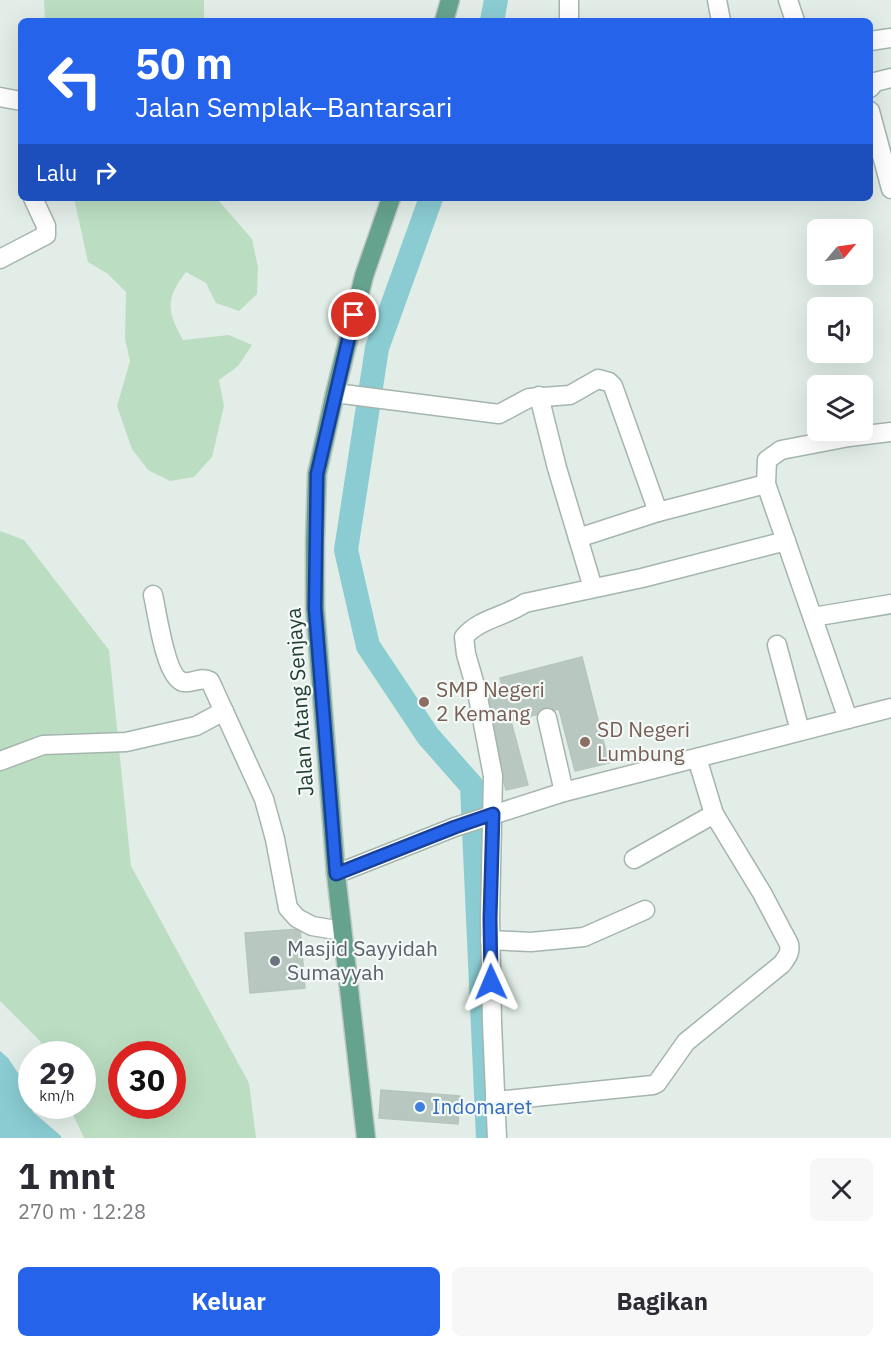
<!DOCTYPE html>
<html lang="id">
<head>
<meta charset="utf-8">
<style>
	body { margin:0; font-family:"IBM Plex Sans",sans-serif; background:#f7f7f7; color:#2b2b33; height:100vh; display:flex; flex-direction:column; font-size:22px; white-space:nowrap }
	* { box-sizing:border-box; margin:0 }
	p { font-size:20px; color:#7c7c81 }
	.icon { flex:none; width:33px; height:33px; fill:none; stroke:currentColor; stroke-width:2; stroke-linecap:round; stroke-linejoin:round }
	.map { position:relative; height:1138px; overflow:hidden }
	.panel { display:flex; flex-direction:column; background:#fff; flex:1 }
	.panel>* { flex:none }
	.hud { position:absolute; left:18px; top:18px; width:855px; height:183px; border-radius:9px; box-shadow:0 6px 24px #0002; background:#2563eb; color:#fff; overflow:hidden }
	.needle { width:39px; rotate:61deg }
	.controls { position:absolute; left:807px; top:219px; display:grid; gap:12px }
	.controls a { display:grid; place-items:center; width:66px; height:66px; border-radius:9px; background:#fff; box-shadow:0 6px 24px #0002; font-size:30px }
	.speed { position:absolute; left:18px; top:1041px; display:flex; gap:12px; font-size:30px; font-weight:700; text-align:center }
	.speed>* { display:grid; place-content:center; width:78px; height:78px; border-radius:50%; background:#fff; box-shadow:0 6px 24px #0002; line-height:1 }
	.speed small { font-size:15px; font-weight:400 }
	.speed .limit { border:9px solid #d22; background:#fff; color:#111 }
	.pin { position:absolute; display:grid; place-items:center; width:51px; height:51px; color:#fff; margin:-26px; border:3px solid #fff; border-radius:50%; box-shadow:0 2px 6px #0007 }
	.me { position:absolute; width:66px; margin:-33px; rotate:359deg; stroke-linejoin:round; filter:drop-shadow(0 0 4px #0008) }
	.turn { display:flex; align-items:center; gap:21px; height:126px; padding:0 18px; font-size:27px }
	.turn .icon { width:78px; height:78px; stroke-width:2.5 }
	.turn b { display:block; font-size:42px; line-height:51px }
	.then { display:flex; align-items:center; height:57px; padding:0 18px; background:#0003; gap:12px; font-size:22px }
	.round { display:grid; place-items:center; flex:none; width:63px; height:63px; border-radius:9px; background:#f7f7f7 }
	.head { display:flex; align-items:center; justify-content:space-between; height:102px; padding:0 18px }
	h1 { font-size:36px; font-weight:700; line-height:45px }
	.cta { display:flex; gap:12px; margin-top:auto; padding:12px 18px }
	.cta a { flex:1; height:69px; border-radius:9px; background:#2563eb; color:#fff; font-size:24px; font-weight:700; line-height:69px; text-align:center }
	.cta a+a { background:#f7f7f7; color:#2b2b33 }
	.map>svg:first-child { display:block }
	.green { fill:#bbdec2; fill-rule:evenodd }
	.water { fill:#8accd2 }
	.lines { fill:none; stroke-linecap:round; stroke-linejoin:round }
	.canal { stroke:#8accd2; stroke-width:24 }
	.building { fill:#b8c7c0; stroke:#b5c6be; stroke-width:1.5 }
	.minor-casing { stroke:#a5b5ae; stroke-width:21 }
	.major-casing { stroke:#c1c9c6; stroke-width:21 }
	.minor { stroke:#fff; stroke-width:18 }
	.major { stroke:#66a38f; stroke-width:18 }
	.route-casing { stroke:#184099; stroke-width:15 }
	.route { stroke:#2563eb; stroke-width:10 }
	.education-dot { fill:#8d6e63; stroke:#f3f9f6; stroke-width:2 }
	.worship-dot { fill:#6b7280; stroke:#f3f9f6; stroke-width:2 }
	.shop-dot { fill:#3f7fe0; stroke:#f3f9f6; stroke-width:2 }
	.labels { text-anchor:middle; stroke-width:4.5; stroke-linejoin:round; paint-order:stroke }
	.education-label { font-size:21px; fill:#785e54; stroke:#f3f9f6; text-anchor:start }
	.street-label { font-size:21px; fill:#223e35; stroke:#f3f9f6 }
	.worship-label { font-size:21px; fill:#5b616d; stroke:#f3f9f6; text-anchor:start }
	.shop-label { font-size:21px; fill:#366cbe; stroke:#f3f9f6; text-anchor:start }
</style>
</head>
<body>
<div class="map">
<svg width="891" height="1138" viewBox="0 0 891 1138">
	<rect width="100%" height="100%" fill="#e2ede7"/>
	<g class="green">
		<path d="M44 0H204V21H45Z"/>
		<path d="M74 198H219V201L252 239 258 267 257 294 239 311 216 303 206 283 186 272C165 299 167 311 183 340L229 335 252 345 238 366 219 380 224 406 212 457 194 477 170 481 148 470 132 449 117 406 130 361 125 339 126 292 108 274 88 262Z"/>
		<path d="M0 531 24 540 109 650 131 866 249 1083 256 1138H84L69 1106H82V1054H46L40 1041 0 1001ZM122 1054H172V1106H122Z"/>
	</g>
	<path class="water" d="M0 1051 8 1058 22 1079 33 1112 61 1136V1138H0Z"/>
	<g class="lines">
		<g class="canal">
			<path d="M492 21 496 0"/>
			<path d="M431 198 377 348 346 550 368 646 428 736 472 786 488 1138"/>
		</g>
	</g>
	<g class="building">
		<path d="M582 657 609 763 575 771 559 709 511 721 528 785 506 790 480 691 502 685 500 678Z"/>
		<path d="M300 929 305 988 250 993 245 933Z"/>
		<path d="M381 1090 460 1096 458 1124 379 1118Z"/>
	</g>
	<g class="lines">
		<g class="minor-casing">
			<g id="minor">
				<path d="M569 0V21"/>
				<path d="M717 0 721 21"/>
				<path d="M788 0 795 21"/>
				<path d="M870 41 891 38"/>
				<path d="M870 88 875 82 891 78"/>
				<path d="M0 97 21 101"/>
				<path d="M870 111 891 189"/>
				<path d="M0 259 46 235V226L33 198"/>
				<path d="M335 393 499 414 529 398 570 395 598 379 609 382 613 386 658 512 766 484 767 460 781 450 849 437 891 432"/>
				<path d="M539 396 557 468 593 588"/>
				<path d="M766 484 848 719"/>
				<path d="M578 538 658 512"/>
				<path d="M153 595C157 611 165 677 183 682 192 684 201 676 210 681L264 799 275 839 288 908 297 918 312 926 342 931"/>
				<path d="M813 617 891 604"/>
				<path d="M777 645 800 731"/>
				<path d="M547 718 564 792"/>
				<path d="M0 761 43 745 126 742 196 726 224 711"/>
				<path d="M634 859 714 814"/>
				<path d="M336 874 455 827 564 792 891 708"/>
				<path d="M490 940 531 942 584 937 645 910"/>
				<path d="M495 1101 653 1085 657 1083 686 1042 782 964C787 957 791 952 789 944L762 893 714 814 697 758"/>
				<path d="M497 1138 492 1023 490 918 493 776 477 692 466 654 464 637C480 618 505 617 525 603L642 578 786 541"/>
			</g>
		</g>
		<g class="major-casing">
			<g id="major">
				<path d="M444 21 450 0"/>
				<path d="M366 1138 336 874 315 608V542L317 474 335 393 364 276 391 198"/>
			</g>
		</g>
		<use href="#minor" class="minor"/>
		<use href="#major" class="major"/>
	</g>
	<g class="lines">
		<g class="route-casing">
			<path id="route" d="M354 315 317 474 315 608 336 874 455 827 493 814 490 918 491 982"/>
		</g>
		<use href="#route" class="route"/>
	</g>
	<g class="education-dot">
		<circle cx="424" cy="702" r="6"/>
		<circle cx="585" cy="742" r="6"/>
	</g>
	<circle class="worship-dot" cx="275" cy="961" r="6"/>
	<circle class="shop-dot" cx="420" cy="1107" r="6"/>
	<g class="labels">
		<g class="education-label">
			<text x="436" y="697">SMP Negeri<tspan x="436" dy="24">2 Kemang</tspan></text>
			<text x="597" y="737">SD Negeri<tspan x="597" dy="24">Lumbung</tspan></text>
		</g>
		<g class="street-label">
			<text transform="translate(300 702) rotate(-94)" y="7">Jalan Atang Senjaya</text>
		</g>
		<g class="worship-label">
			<text x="287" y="956">Masjid Sayyidah<tspan x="287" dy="24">Sumayyah</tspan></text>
		</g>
		<g class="shop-label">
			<text x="432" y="1114">Indomaret</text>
		</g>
	</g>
</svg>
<div class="controls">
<a><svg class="needle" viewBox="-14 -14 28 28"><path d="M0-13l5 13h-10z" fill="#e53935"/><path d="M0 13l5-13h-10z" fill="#7c7c81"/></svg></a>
<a><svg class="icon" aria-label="sound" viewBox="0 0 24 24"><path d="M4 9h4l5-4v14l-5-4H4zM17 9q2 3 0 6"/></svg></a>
<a><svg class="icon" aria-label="layers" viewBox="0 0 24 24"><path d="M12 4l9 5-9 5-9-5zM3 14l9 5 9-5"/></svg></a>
</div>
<div class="speed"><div>29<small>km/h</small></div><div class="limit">30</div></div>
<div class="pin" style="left:354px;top:315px;background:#d93025"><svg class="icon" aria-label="arrive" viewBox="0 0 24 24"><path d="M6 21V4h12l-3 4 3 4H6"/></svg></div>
<svg class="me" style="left:491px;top:982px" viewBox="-20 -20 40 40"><path d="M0-17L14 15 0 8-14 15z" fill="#2563eb" stroke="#fff" stroke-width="4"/></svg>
<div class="hud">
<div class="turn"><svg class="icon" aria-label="left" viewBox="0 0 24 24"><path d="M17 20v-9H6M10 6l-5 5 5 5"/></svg><div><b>50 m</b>Jalan Semplak–Bantarsari</div></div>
<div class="then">Lalu<svg class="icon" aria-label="right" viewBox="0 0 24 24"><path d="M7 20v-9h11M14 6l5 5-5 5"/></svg></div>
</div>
</div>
<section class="panel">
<div class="head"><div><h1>1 mnt</h1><p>270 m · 12:28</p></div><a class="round"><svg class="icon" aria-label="close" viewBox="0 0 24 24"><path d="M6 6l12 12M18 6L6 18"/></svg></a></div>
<div class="cta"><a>Keluar</a><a>Bagikan</a></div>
</section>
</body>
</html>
